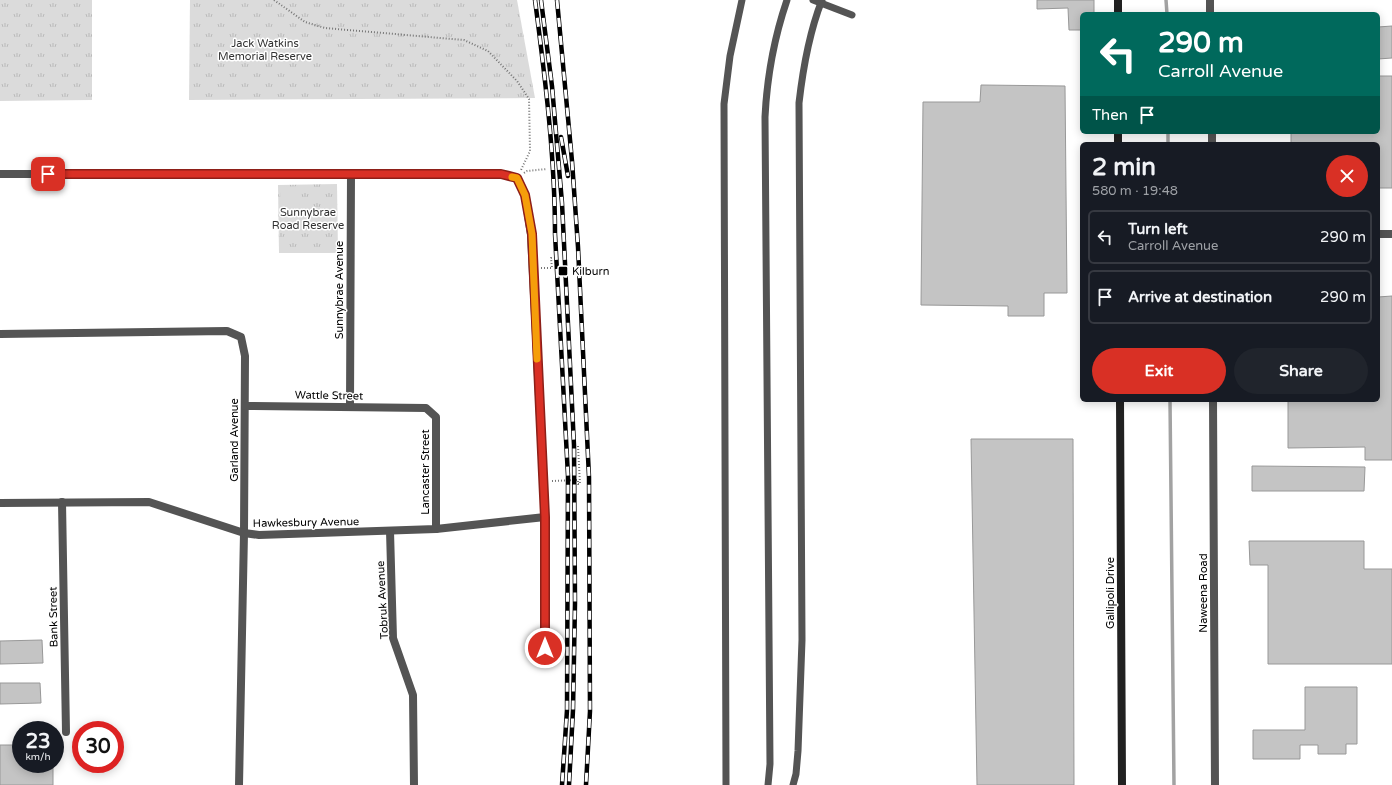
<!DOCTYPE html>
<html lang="en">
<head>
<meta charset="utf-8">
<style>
	body { margin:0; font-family:"Varela Round",sans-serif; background:#20242c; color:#f1f3f6; height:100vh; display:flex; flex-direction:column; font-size:15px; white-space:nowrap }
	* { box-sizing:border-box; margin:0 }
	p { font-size:13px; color:#9ea1a6 }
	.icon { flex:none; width:22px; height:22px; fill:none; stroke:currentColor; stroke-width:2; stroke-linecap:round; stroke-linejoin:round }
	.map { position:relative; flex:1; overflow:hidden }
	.side { position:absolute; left:1080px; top:142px; width:300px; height:260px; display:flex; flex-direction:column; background:#171b24; border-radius:6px; box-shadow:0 2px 10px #0003 }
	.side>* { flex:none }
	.guide { position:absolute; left:1080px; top:12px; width:300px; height:122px; border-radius:6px; box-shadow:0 2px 10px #0003; background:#00695c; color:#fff; overflow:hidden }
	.speed { position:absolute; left:12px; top:721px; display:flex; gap:8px; font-size:20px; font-weight:700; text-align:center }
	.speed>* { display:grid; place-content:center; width:52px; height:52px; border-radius:50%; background:#171b24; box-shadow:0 2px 10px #0003; line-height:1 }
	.speed small { font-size:10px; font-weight:400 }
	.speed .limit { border:6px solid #d22; background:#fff; color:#111 }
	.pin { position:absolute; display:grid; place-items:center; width:34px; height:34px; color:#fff; margin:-17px; border-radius:8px; box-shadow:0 2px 6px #0006 }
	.me { position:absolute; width:44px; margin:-22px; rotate:0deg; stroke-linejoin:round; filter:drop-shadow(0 0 3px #0008) }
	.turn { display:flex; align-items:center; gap:14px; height:84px; padding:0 12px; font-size:18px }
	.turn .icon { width:52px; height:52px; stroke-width:2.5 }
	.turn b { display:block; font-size:28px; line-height:34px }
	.then { display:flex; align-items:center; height:38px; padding:0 12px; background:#0003; gap:8px; font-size:15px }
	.round { display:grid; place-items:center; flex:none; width:42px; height:42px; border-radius:21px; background:#20242c }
	.summary { display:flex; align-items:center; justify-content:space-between; height:68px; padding:0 12px }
	h1 { font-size:24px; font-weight:700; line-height:30px }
	.primary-button { display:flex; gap:8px; margin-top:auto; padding:8px 12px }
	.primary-button a { flex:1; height:46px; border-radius:24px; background:#d93025; color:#fff; font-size:16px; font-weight:700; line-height:46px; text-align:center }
	.primary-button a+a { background:#20242c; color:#f1f3f6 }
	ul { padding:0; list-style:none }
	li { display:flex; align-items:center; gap:12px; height:54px; margin:0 8px 6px; padding:0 4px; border:2px solid #363941; border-radius:6px }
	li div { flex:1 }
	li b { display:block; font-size:15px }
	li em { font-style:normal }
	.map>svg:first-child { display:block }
	.park { fill:url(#park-tufts) }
	.garden { fill:#dbdbdb }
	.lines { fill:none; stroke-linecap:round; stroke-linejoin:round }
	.stream { stroke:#a2a2a2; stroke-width:3.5 }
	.building { fill:#c4c4c4; stroke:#989898 }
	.path { stroke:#767676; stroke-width:2; stroke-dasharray:1 2; stroke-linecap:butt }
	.lane { stroke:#545454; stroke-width:7 }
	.street { stroke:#545454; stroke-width:8 }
	.secondary { stroke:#212121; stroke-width:8 }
	.rail-casing { stroke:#000; stroke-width:4.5 }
	.rail { stroke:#fff; stroke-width:3; stroke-dasharray:9; stroke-linecap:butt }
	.route-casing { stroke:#8d1f18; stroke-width:10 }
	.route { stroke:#d93025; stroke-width:7 }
	.slow { stroke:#f59e0b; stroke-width:7 }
	.poi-dot { fill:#000; stroke:#fff; stroke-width:1.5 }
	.labels { text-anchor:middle; stroke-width:3; stroke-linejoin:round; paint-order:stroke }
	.park-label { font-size:11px; fill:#323232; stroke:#fff }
	.poi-label { font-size:11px; fill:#000; stroke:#fff; text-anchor:start }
	.street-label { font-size:11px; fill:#000; stroke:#fff }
</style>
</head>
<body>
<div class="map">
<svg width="1392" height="785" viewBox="0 0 1392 785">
	<defs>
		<pattern id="park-tufts" width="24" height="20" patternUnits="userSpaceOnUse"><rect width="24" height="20" fill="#dbdbdb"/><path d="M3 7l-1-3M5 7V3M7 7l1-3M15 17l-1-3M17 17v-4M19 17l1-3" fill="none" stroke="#bababa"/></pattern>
	</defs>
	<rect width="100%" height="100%" fill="#fff"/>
	<g class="park">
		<path d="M0 0H92V100L0 101Z"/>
		<path d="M190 0H517L535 98 189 100Z"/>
		<path d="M337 184 338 253H279L278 185Z"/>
	</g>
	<path class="garden" d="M304 186C298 204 299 209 304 228H281L280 187Z"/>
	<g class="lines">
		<g class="stream">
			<path d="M1166 0 1167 14"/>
			<path d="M1168 132V144"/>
			<path d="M1170 400 1174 785"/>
		</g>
	</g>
	<g class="building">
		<path d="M1037 0H1094V14H1082V30H1069L1068 8 1037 9Z"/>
		<path d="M1392 26V58L1378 59V27Z"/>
		<path d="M1378 76H1392V188H1378V144H1291V132H1378Z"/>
		<path d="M981 85 1065 86 1067 293H1044V316H1008V306L921 305 923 102H980Z"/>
		<path d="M1392 296V460H1365V447L1288 448V400H1378V297Z"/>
		<path d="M971 439H1073L1074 785H977Z"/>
		<path d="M1252 466 1365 467 1364 491H1252Z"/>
		<path d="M1249 541H1364V569H1392V664H1268V565H1250Z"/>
		<path d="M42 640 43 663 0 664V641Z"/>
		<path d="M0 683H40L41 703 0 704Z"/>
		<path d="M1305 687H1357V744H1346V754H1318V745H1300V759H1253V730H1305Z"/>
		<path d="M0 745H21V764H53V785H0Z"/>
	</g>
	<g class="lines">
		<g class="path">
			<path d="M274 0 305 22 325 28 464 40 488 51 517 81 529 99 530 151 521 170"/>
			<path d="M524 173 527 171 547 169"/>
			<path d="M541 268H552L551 258H554"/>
			<path d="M552 481 578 480V484H580L578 446"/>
		</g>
		<g class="lane">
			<path d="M813 0 852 15"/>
			<path d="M726 785 724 104 730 56 742 0"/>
			<path d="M768 785 770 764 765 117C767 77 774 38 787 0"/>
			<path d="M793 785 796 774 798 751 802 640 799 103C803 68 809 33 822 0"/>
		</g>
		<g class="street">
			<path d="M1210 0V14"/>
			<path d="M1212 132V144"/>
			<path d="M0 174H501L517 178 525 195 531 235 545 517V663"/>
			<path d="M1378 234H1392"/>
			<path d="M0 334 227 331 241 337 245 356 244 533 239 785"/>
			<path d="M1213 400 1215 785"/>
			<path d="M245 406 426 408 436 417V529"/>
			<path d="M350 407 351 174"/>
			<path d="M62 502 66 732"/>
			<path d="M0 503 149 502 244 533 259 535 436 529 545 517"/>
			<path d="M390 531 393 638 413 695 414 785"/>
		</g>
		<g class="secondary">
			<path d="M1118 14V0"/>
			<path d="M1118 132V144"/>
			<path d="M1120 400 1122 785"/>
		</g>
		<g class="rail-casing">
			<g id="rail">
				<path d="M535 0C545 77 555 156 555 234L568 476 567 710 562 785"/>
				<path d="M541 0 552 86 562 203 574 445 575 603 573 710 569 785"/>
				<path d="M557 0 572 161 578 247 589 477 590 711 586 785"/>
				<path d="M561 137 568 176"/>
			</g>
		</g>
		<use href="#rail" class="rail"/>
	</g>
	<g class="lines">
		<g class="route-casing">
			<path id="route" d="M48 174H501L517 178 525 195 532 234 545 517V648"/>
		</g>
		<use href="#route" class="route"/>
		<path class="slow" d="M512 177 517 178 525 195 532 234 537 359"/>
	</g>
	<rect class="poi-dot" x="558" y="266" width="10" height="10" rx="2"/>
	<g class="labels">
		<g class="park-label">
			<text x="265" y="47">Jack Watkins<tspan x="265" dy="13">Memorial Reserve</tspan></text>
			<text x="308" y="216">Sunnybrae<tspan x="308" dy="13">Road Reserve</tspan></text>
		</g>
		<g class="poi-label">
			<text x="572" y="275">Kilburn</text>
		</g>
		<g class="street-label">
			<text transform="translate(339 290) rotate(-90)" y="4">Sunnybrae Avenue</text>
			<text transform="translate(329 395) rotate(1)" y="4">Wattle Street</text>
			<text transform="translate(234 440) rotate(-90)" y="4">Garland Avenue</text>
			<text transform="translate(425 472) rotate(-90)" y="4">Lancaster Street</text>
			<text transform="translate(306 522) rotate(-1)" y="4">Hawkesbury Avenue</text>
			<text transform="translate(1110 593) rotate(-90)" y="4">Gallipoli Drive</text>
			<text transform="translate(1203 593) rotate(-90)" y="4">Naweena Road</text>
			<text transform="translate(382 600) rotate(-93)" y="4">Tobruk Avenue</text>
			<text transform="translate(53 617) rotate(-91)" y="4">Bank Street</text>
		</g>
	</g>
</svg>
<div class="speed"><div>23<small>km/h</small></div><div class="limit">30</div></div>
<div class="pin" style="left:48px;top:174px;background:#d93025"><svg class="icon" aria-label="arrive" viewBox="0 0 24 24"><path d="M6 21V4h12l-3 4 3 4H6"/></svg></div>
<svg class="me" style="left:545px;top:648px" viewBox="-20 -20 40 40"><circle r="17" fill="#d93025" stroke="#fff" stroke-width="3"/><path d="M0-11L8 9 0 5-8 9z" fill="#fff"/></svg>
<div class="guide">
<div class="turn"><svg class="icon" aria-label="left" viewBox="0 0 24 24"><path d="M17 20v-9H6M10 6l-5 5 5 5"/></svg><div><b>290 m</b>Carroll Avenue</div></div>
<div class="then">Then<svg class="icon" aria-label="arrive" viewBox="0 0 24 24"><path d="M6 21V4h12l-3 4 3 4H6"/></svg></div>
</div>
<section class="side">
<div class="summary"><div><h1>2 min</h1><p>580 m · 19:48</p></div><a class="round" style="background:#d93025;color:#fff"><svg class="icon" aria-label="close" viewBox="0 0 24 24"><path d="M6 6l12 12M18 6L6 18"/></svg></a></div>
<ul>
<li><svg class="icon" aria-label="left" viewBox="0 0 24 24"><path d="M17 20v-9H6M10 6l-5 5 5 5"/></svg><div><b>Turn left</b><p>Carroll Avenue</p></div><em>290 m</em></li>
<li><svg class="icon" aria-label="arrive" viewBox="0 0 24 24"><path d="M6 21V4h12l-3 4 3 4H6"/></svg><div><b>Arrive at destination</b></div><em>290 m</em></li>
</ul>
<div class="primary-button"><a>Exit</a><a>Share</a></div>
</section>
</div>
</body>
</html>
